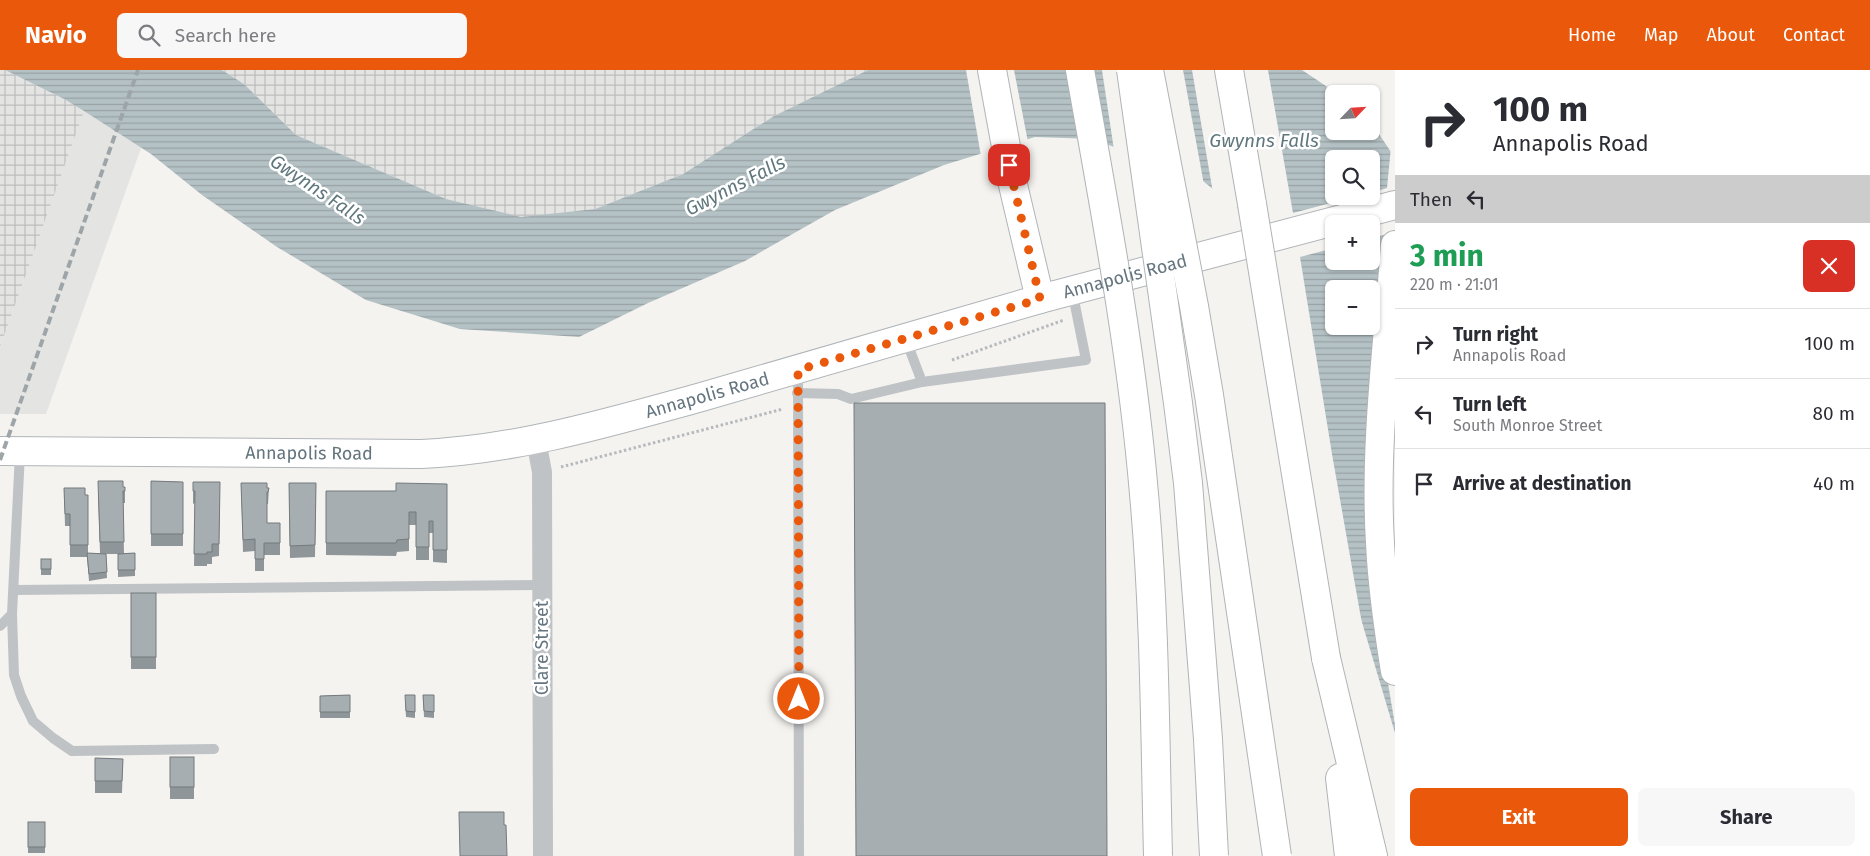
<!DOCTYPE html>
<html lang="en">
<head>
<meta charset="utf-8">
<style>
	body { margin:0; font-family:"Fira Sans",sans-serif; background:#f7f7f7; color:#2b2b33; height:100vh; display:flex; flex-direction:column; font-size:19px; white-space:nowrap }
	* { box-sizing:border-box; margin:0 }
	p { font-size:16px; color:#7c7c81 }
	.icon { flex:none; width:28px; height:28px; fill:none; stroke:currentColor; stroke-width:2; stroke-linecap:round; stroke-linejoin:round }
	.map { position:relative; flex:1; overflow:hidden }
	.side { display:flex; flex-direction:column; background:#fff; width:475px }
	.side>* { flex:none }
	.hud { background:#fff; color:#2b2b33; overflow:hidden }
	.needle { width:32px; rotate:65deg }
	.buttons { position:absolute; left:1325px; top:15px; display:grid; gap:10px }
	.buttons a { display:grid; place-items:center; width:55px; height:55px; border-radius:8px; background:#fff; box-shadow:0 1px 4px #0004; font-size:25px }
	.pin { position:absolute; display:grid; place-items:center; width:42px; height:42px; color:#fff; margin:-21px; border-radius:10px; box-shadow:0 2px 8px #0006 }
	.me { position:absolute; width:55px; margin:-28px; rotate:0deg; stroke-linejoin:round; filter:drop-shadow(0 0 4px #0008) }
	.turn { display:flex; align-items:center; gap:18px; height:105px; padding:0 15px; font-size:22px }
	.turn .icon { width:65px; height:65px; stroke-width:2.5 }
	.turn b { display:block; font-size:35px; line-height:42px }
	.then { display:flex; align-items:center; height:48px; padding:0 15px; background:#0003; gap:10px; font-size:19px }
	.round { display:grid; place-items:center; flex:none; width:52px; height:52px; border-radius:8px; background:#f7f7f7 }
	.overview { display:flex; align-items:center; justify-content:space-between; height:85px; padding:0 15px }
	h1 { font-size:30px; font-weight:700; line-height:38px; color:#1e9e55 }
	.action { display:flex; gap:10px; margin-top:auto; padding:10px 15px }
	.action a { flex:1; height:58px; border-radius:8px; background:#ea580c; color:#fff; font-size:20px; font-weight:700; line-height:58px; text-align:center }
	.action a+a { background:#f7f7f7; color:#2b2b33 }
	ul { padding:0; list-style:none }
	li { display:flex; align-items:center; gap:15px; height:70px; padding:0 15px; border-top:1px solid #e1e1e2 }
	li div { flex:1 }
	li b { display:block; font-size:19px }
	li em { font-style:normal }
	header { display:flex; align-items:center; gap:30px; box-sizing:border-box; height:70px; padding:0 25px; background:#ea580c; color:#fff }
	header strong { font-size:24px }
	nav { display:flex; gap:28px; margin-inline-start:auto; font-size:18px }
	.search { width:350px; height:45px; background:#f7f7f7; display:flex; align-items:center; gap:12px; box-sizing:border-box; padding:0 18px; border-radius:8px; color:#7c7c81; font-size:19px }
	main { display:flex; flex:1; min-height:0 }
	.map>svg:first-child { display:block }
	.built { fill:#e4e5e3 }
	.industrial { fill:url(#industrial-grid) }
	.water { fill:url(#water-rules); fill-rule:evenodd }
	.pier { fill:#f4f3f0 }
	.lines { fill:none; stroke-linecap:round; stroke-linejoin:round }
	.secondary-casing { stroke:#afb5b8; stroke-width:30 }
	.primary-casing { stroke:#b0b5b8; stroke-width:30 }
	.highway-casing { stroke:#b0b4b6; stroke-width:30 }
	.path { stroke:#b7babc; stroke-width:3; stroke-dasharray:2.5 2.5; stroke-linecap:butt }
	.lane { stroke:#bfc3c6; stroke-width:10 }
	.street { stroke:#bfc3c6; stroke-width:20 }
	.secondary { stroke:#fff; stroke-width:28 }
	.primary { stroke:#fff; stroke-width:28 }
	.highway { stroke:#fff; stroke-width:28 }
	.rail { stroke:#9ea5a9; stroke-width:4; stroke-dasharray:8 4; stroke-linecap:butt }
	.highway-bridge-casing { stroke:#b0b4b6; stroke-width:30; stroke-linecap:butt }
	.highway-bridge { stroke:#fff; stroke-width:28 }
	.wall { fill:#8f9699 }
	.building { fill:#a6aeb2; stroke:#747a7d }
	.route { stroke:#ea580c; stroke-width:9; stroke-dasharray:0 16.2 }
	.labels { text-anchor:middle; stroke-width:5; stroke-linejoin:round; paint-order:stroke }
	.street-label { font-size:18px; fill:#64757f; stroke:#fff }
	.water-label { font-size:19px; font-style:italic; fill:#5f777d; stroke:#fff }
</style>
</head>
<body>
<header>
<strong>Navio</strong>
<div class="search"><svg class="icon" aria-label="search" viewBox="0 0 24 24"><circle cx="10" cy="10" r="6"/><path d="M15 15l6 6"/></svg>Search here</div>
<nav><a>Home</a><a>Map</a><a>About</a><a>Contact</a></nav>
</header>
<main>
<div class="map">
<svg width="1395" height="786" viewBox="0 0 1395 786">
	<defs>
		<pattern id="industrial-grid" width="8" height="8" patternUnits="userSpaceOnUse" patternTransform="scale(1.25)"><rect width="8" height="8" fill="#e4e5e3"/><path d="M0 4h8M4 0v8" fill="none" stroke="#bcbebd"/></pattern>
		<pattern id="water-rules" width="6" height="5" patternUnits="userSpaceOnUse" patternTransform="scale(1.25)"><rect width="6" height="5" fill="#b5c2c5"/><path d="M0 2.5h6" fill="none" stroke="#97a2a5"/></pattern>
	</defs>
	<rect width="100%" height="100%" fill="#f4f3f0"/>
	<path class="built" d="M98 0H169L46 344H0V277Z"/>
	<g class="industrial">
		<path d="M0 0H5L64 29 84 41 0 277Z"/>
		<path d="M222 0H868L774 46 683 104 595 139 521 148 446 129 296 65 244 14Z"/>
	</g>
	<path class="water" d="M5 0H222L244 14 296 65 446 129 521 147 595 139 683 104 774 46 868 0H1302L1338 24H1334V61H1371V52L1395 88V663L1361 549 1309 324 1241 142 1203 111 1093 69 1035 67 944 95 835 140 745 191 648 233 579 267 460 259 366 230 277 177 202 125 151 84 84 41 64 29ZM1334 89H1371V126H1334ZM1334 154H1371V191H1334ZM1334 219H1371V256H1334Z"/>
	<g class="pier">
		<path d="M966 0H1014L1028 72 981 86Z"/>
		<path d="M1102 0H1183L1204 115 1114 80Z"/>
		<path d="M1192 0H1268L1293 143 1357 126H1371V123L1387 118 1391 77 1395 84V655L1375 536 1370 353 1384 165 1371 168V154H1334V178L1300 187 1332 384 1365 571 1358 550 1306 325 1239 144 1213 123Z"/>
	</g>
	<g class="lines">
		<g class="secondary-casing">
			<g id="secondary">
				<path id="s1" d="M0 381 421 384C516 380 607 353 698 328 812 296 926 263 1040 229"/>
			</g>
		</g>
		<g class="primary-casing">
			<g id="primary">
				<path id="s2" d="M992 0 1013 115 1040 229 1395 135"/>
			</g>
		</g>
		<g class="highway-casing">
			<g id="highway">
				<path d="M1229 0 1252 134"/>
				<path d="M1395 175C1388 273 1374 374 1380 473 1382 516 1388 558 1395 601"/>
				<path d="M1326 588 1373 786"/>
				<path d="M1340 708 1349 786"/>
			</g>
		</g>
		<g class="path">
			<path d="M952 290 1064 250"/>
			<path d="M561 397 783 339"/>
		</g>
		<g class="lane">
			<path d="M906 270 922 312 1086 290 1072 220"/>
			<path d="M798 301 799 786"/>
			<path d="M797 323 838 324 851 329 922 312"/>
			<path d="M20 383 12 544 14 605 21 626 33 651 53 668 72 681 214 679"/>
			<path d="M14 520 542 515"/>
			<path d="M0 556 12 544"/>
		</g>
		<path class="street" d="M536 370 542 402 543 786"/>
		<use href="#secondary" class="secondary"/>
		<use href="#primary" class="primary"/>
		<use href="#highway" class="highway"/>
		<path class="rail" d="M0 390 138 0"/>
		<g class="highway-bridge-casing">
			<g id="highway-bridge">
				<path d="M1080 0C1105 141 1132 282 1144 424 1155 545 1155 666 1158 786"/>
				<path d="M1131 0 1178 333 1188 413 1208 669 1214 786"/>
				<path d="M1149 0 1194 236 1209 325 1277 786"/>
				<path d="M1252 134 1326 588"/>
			</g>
		</g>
		<use href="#highway-bridge" class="highway-bridge"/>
	</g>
	<g class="wall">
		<path d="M151 411 183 412V476H151Z"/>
		<path d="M193 412H220L219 486 212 487V494H207V496H194L195 433 193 434Z"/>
		<path d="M241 413 269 418 268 434H267V453H280V485H264V501H255V481L243 482Z"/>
		<path d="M289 413H316L315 487 290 488Z"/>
		<path d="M447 414V493L433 492V463H429V490H416V455H409V481L397 482 396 486 326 485V421H396Z"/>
		<path d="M125 417V433H123L124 483H135V506L118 507V484H106L107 508 89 511 87 487H70V456H65L64 418 85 425H88V483H100L98 423Z"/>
		<rect x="41" y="489" width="10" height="16"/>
		<rect x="131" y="523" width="25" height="76"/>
		<path d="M350 625V648H320V626Z"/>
		<path d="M415 625V648L406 647 405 632Z"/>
		<path d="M423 625H434V648L424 647Z"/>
		<rect x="170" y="687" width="24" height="42"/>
		<path d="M95 688 123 689 122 723H95Z"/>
		<rect x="28" y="752" width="17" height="31"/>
	</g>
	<g class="building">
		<path d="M854 333H1105L1107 786H856Z"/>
		<path d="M98 411H123V417H125V421H123L124 472H100Z"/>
		<path d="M151 411 183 412V464H151Z"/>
		<path d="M193 412H220L219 474H212V482H207V484H194L195 421H193Z"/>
		<path d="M241 413H267V418H269L268 422H267V453H280V473H264V489H255V469L243 470Z"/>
		<path d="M289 413H316L315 475 290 476Z"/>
		<path d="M396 413 447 414V480H433V451H429V477H416V442H409V469L397 470 396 473H326V421H396Z"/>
		<path d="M64 418H85V425H88V475H70V444H65Z"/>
		<path d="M87 483 106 484 107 502 89 504Z"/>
		<path d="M135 483V500H118V484Z"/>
		<rect x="41" y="489" width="10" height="10"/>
		<rect x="131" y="523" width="25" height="64"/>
		<path d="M350 625V642H320V626Z"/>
		<path d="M405 625H415V642L406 641Z"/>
		<path d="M423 625H434V642L424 641Z"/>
		<rect x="170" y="687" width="24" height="30"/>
		<path d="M95 688 123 689 122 711H95Z"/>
		<path d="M459 742H504V755H506L507 786H460Z"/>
		<rect x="28" y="752" width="17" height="25"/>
	</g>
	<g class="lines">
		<path class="route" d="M799 629 798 300 1040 229 1009 95"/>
	</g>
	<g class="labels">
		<g class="street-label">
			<text dy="6" stroke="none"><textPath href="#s2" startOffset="322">Annapolis Road</textPath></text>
			<text dy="6" stroke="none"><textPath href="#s1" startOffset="714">Annapolis Road</textPath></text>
			<text dy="6" stroke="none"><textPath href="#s1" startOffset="309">Annapolis Road</textPath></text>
			<text transform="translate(542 578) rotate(-90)" y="6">Clare Street</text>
		</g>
		<g class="water-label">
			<text x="1264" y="77">Gwynns Falls</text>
			<text transform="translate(735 115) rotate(-27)" y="7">Gwynns Falls</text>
			<text transform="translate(318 119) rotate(34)" y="7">Gwynns Falls</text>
		</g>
	</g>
</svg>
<div class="buttons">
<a><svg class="needle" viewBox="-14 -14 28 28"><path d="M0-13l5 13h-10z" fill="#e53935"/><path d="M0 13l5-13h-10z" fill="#7c7c81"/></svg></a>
<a><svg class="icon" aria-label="search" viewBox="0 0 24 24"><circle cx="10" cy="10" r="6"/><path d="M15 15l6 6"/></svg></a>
<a>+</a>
<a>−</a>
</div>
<div class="pin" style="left:1009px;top:95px;background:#d93025"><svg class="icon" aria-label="arrive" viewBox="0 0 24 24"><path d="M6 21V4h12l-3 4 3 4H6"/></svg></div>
<svg class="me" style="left:799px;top:629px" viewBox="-20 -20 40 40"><circle r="17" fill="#ea580c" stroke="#fff" stroke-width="3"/><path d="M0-11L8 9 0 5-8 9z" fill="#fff"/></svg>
</div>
<section class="side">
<div class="hud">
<div class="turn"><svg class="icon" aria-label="right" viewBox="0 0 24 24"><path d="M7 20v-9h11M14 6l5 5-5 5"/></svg><div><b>100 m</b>Annapolis Road</div></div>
<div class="then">Then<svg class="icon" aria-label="left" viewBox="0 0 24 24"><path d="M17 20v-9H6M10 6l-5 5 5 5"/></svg></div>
</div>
<div class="overview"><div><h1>3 min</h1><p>220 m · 21:01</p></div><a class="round" style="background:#d93025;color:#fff"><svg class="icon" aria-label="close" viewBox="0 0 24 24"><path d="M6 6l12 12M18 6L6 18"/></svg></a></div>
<ul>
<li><svg class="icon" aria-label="right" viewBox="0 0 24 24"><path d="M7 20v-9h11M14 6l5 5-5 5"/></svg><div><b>Turn right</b><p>Annapolis Road</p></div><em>100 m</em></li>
<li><svg class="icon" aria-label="left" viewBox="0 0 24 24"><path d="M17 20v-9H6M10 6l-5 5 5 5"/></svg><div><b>Turn left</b><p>South Monroe Street</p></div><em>80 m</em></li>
<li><svg class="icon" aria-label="arrive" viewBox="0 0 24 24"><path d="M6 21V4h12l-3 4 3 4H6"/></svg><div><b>Arrive at destination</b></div><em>40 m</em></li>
</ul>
<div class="action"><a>Exit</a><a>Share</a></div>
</section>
</main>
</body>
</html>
